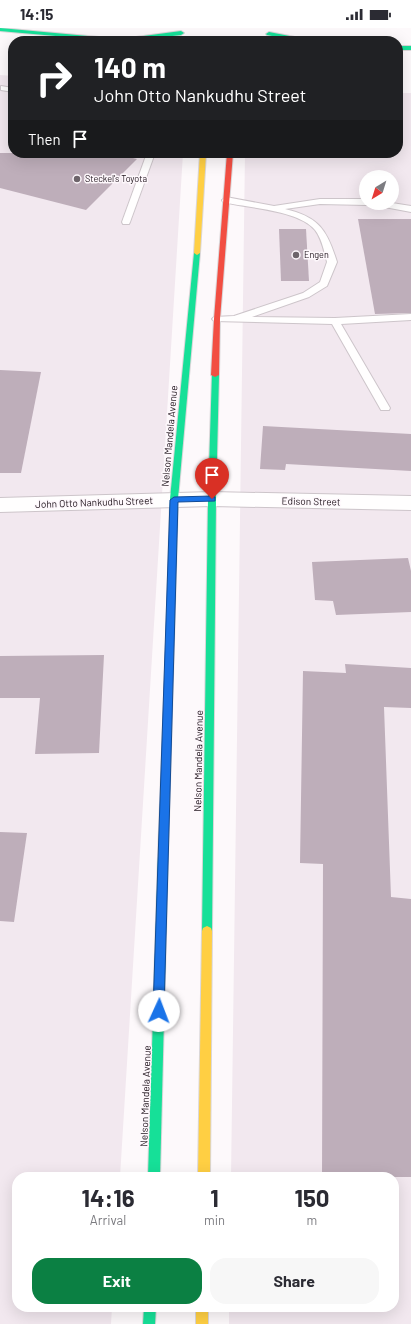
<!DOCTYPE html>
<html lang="en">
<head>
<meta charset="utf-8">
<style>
	body { margin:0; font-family:Barlow,sans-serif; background:#f7f7f7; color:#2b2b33; height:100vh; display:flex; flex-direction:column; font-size:15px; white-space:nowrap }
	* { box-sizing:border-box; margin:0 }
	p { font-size:13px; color:#7c7c81 }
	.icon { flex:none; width:22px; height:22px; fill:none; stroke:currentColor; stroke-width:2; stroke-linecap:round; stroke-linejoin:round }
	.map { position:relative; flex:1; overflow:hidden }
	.panel { position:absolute; left:12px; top:1144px; width:387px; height:140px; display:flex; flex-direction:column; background:#fff; border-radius:16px; box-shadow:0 4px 16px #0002 }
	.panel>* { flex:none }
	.banner { position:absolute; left:8px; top:8px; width:395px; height:122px; border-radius:16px; box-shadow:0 4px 16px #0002; background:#202124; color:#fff; overflow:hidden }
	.needle { width:26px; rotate:218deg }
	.controls { position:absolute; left:359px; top:142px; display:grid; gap:8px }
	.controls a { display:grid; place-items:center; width:40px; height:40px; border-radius:50%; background:#fff; box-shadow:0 4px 16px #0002; font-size:20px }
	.pin { position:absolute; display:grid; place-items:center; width:34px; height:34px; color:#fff; margin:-41px -17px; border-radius:50% 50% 50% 0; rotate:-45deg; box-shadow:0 0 4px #0007 }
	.pin .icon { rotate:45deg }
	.me { position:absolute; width:44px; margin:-22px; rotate:2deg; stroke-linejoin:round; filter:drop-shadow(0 0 3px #0008) }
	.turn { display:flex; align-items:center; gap:14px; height:84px; padding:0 20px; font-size:18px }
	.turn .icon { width:52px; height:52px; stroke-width:2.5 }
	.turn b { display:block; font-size:28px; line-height:34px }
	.then { display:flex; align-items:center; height:38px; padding:0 20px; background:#0003; gap:8px; font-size:15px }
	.eta { display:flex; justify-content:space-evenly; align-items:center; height:68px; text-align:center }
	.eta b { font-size:24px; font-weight:700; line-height:28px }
	.primary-button { display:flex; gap:8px; margin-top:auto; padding:8px 20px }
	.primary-button a { flex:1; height:46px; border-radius:16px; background:#0b8043; color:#fff; font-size:16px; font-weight:700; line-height:46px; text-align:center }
	.primary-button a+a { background:#f7f7f7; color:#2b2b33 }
	.status { display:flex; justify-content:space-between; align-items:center; height:28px; padding:0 20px; background:#fff; direction:ltr }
	.status svg { height:11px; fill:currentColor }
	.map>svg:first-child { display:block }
	.built { fill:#f2e8ef; fill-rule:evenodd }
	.building { fill:#beaeba }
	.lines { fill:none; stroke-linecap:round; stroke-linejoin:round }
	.lane-casing { stroke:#cdc5ca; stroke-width:2 }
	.street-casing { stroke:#cdc5ca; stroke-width:2 }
	.fast-casing { stroke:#dad7d9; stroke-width:2 }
	.slow-casing { stroke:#dad7d9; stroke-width:2 }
	.jam-casing { stroke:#dad7d9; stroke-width:2 }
	.lane { fill:#fffefe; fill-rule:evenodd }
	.street { fill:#fffefe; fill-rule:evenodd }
	.fast { fill:#16e098; fill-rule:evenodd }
	.slow { fill:#ffcf43; fill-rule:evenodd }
	.jam { fill:#f24e42; fill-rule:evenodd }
	.route { fill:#1a73e8; stroke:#114b97 }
	.poi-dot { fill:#6d646a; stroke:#fef8fc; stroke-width:1.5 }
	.labels { text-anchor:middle; stroke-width:3; stroke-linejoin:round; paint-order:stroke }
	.far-poi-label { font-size:9px; fill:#1f141c; stroke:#fef8fc; text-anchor:start }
	.street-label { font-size:10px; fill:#1f141c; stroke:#fef8fc }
</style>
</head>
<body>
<div class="status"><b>14:15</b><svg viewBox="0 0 49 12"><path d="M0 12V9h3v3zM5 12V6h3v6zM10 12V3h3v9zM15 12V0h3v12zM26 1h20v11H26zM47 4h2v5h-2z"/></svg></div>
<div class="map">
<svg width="411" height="1296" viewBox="0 0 411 1296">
	<rect width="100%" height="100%" fill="#fdf9fb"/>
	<g class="built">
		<path d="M0 47 13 48V125H183L120 1149H17V1279H112L111 1296H0Z"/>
		<path d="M398 65H411V1296H229V1279H394V1149H231L245 125H398ZM366 149H392V175H366Z"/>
	</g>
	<g class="building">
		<path d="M0 125H113L137 131 86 182 0 160Z"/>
		<path d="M358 191H411V285L375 286Z"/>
		<path d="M279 201H306L309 253H281Z"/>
		<path d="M0 342 41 344 21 445H0Z"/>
		<path d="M263 398 411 406V443L286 436 285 442 260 441Z"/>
		<path d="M408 530 411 543V584L336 587 333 573 315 572 312 534Z"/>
		<path d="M104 627 99 725 35 726 40 670H0V628Z"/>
		<path d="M345 636 411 640V680L384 679 391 869 411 871V1149H322L323 836 300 835 303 643 346 645Z"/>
		<path d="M0 804 27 805 14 894 0 893Z"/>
	</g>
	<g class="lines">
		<g class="lane-casing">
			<g id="lane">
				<path d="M1 58 13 60V64L1 62Z"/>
				<path d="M147 125H155L130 194 129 196H123L122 194Z"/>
				<path d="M226 169 274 178 320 171H366V175H370L366 177 320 176 285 181C319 189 327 202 337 234L327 258 309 269 252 289 335 290 411 286V292L341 296 390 380 389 382H381L332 296 214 293 212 291 214 289 234 288 303 265 320 254 327 234C324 223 322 211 315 202 299 182 247 180 223 174L222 172Z"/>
				<path d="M375 175H392L411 178V184L379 178Z"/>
			</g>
		</g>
		<g class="street-casing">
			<path id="street" d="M212 464 411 468V482L212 478 0 484V470Z"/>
		</g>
		<g class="fast-casing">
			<g id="fast">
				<path d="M0 0 121 11 181 3 184 5 181 7 130 13H111L0 3Z"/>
				<path d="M269 4 305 11 308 13H297L267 7 266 6Z"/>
				<rect x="398" y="18" width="13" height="4"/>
				<path d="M197 223 200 225 178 471 174 614 170 617 166 614 170 471 194 225Z"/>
				<path d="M212 345H218L219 347 216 471 212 903 211 906 207 908 203 906 202 903 208 471Z"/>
				<path d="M163 824 167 825 168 828 160 1149H148L158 828 159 825Z"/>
				<path d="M144 1279H156L155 1296H143Z"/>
			</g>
		</g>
		<g class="slow-casing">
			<g id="slow">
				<path d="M200 125H206L200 225 197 227 194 225Z"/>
				<path d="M170 611 174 614 168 828 167 831 163 832 159 831 158 828 166 614Z"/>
				<path d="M207 898 211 900 212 903 210 1149H198L202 903 203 900Z"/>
				<rect x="196" y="1279" width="12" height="17"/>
			</g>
		</g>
		<g class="jam-casing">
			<path id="jam" d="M227 125H233L220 291 219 347 215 349 211 347 214 291Z"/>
		</g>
		<use href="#lane" class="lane"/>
		<use href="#street" class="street"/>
		<use href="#fast" class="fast"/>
		<use href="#slow" class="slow"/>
		<use href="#jam" class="jam"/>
	</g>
	<path class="route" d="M212 468 215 469V473L178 474 164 983 163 987 159 988 155 987 153 983 170 472 174 469Z"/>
	<g class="poi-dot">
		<circle cx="77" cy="151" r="4"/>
		<circle cx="296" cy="227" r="4"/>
	</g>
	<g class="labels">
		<g class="far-poi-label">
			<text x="85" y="154">Steckel's Toyota</text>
			<text x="304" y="230">Engen</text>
		</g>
		<g class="street-label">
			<text transform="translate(169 408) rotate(-85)" y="4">Nelson Mandela Avenue</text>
			<text transform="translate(311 473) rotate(1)" y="4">Edison Street</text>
			<text transform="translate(94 474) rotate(-2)" y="4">John Otto Nankudhu Street</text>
			<text transform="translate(198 733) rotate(-89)" y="4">Nelson Mandela Avenue</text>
			<text transform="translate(145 1068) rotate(-88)" y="4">Nelson Mandela Avenue</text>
		</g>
	</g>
</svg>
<div class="controls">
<a><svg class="needle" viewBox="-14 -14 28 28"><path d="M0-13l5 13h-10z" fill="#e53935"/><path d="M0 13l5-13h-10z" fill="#7c7c81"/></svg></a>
</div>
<div class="pin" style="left:212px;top:471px;background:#d93025"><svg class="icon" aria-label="arrive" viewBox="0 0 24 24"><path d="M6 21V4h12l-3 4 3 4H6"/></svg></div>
<svg class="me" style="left:159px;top:983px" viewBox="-20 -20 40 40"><circle r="19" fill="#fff"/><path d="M0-13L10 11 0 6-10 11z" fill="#1a73e8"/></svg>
<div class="banner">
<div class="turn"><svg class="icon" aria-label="right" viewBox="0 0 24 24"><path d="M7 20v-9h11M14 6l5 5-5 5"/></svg><div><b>140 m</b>John Otto Nankudhu Street</div></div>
<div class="then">Then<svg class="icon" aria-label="arrive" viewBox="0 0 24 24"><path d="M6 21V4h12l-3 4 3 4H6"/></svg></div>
</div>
<section class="panel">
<div class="eta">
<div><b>14:16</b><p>Arrival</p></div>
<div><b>1</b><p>min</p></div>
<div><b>150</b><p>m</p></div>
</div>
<div class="primary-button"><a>Exit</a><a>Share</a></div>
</section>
</div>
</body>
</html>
